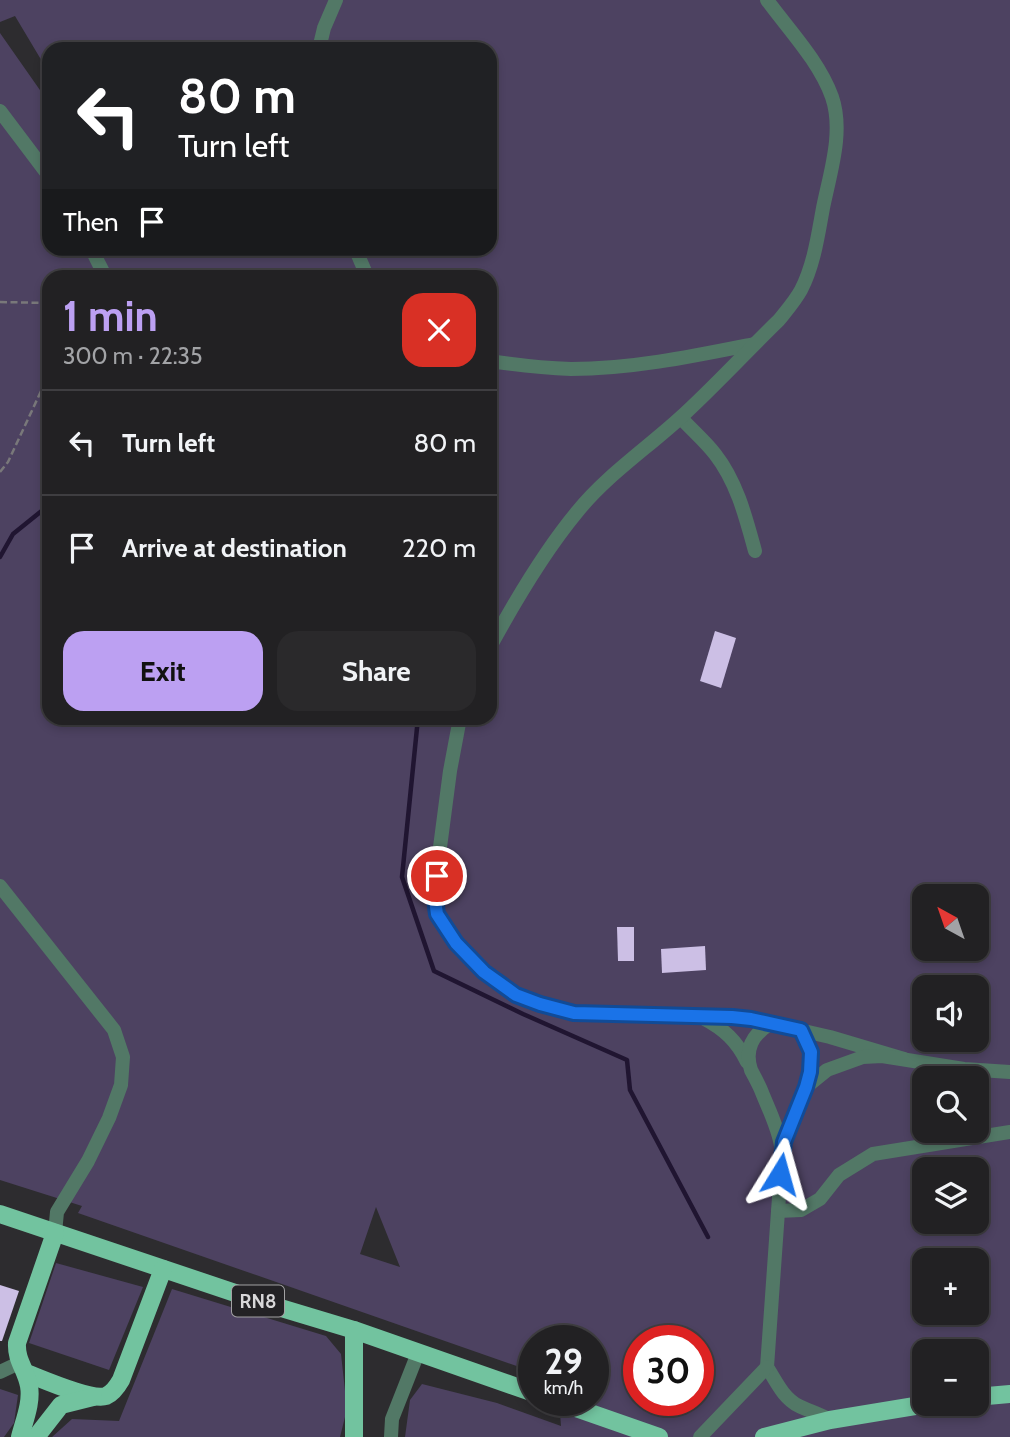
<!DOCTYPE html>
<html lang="en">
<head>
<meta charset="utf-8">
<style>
	body { margin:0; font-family:Cabin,sans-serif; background:#2a292b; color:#f1f3f6; height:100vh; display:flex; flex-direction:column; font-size:26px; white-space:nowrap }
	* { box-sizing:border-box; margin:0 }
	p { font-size:23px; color:#a2a3a6 }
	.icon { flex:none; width:38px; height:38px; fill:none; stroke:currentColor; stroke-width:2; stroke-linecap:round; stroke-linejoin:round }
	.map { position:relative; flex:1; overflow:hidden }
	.sheet { position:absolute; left:42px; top:270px; width:455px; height:455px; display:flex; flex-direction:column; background:#222123; border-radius:21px; box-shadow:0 4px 10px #0003,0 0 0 2px #3f3e41 }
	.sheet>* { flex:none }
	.banner { position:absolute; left:42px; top:42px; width:455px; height:214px; border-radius:21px; box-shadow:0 4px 10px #0003,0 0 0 2px #3f3e41; background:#202124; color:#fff; overflow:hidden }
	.needle { width:46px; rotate:320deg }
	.controls { position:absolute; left:912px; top:884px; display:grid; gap:14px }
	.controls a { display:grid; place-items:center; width:77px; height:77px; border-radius:14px; background:#222123; box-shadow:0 4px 10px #0003,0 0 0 2px #3f3e41; font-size:35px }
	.speed { position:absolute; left:518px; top:1325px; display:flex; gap:14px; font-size:35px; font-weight:700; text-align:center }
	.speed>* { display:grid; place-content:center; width:91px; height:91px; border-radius:50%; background:#222123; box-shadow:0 4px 10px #0003,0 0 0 2px #3f3e41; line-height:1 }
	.speed small { font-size:18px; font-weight:400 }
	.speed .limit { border:10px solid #d22; background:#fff; color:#111 }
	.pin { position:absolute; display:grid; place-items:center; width:60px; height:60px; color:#fff; margin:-30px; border:4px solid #fff; border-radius:50%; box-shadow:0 2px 7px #0007 }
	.me { position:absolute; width:77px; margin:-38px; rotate:8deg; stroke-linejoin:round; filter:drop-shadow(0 0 5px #0008) }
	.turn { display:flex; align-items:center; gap:24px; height:147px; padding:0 21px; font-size:32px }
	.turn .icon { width:91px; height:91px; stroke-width:2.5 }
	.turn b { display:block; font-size:49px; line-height:60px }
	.then { display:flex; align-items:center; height:66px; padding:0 21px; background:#0003; gap:14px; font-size:26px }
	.round { display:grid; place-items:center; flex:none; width:74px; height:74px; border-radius:21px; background:#2a292b }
	.headline { display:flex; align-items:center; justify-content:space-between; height:119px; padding:0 21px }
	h1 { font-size:42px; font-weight:700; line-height:52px; color:#bca0f2 }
	.button { display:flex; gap:14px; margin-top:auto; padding:14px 21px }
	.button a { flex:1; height:80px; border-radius:21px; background:#bca0f2; color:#111; font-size:28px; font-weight:700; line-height:80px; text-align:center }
	.button a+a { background:#2a292b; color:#f1f3f6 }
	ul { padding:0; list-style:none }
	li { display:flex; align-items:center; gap:21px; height:105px; padding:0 21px; border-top:2px solid #3f3e41 }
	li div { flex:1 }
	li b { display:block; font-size:26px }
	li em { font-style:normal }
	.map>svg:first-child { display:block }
	.green { fill:#4d4261; fill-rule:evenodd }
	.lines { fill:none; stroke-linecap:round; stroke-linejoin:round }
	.stream { stroke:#201531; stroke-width:4.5 }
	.building { fill:#ccbfe5 }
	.path { stroke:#79787a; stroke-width:2.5; stroke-dasharray:7 3.5; stroke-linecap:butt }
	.minor { stroke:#527866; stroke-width:14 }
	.major { stroke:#72c39f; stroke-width:18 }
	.route-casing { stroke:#114b97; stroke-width:18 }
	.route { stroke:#1a73e8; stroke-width:12 }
	.labels { text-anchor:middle; stroke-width:7; stroke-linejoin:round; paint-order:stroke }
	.shield { fill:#232225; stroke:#a2a1a3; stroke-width:2 }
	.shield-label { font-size:19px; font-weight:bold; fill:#d8d7d9 }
</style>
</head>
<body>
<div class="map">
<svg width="1010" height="1437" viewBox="0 0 1010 1437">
	<rect width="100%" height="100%" fill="#2d2c2f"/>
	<g class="green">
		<path d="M0 0H1010V1437H405L410 1400 422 1384 497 1403 561 1426 559 1400H593V1340H534V1372L78 1213 82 1206 0 1180V33L49 103V248H490V49H49V73L15 16 0 22ZM49 276H490V718H49ZM924 896H976V948H924ZM924 987H976V1040H924ZM924 1078H976V1130H924ZM924 1169H976V1222H924ZM376 1207 400 1267 360 1254ZM924 1260H976V1312H924ZM639 1340H698V1400H639ZM924 1351H976V1404H924Z"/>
		<path d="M56 1263 143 1287 109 1370 29 1343Z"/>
		<path d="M172 1289 326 1336 341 1354 347 1409 340 1437H52L72 1419 119 1421Z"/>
		<path d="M0 1389 18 1395 14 1423 4 1437H0Z"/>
	</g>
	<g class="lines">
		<g class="stream">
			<path d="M0 557 13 534 49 505"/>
			<path d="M418 718 402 877 434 971 523 1014 627 1060 630 1090 708 1237"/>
		</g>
	</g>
	<g class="building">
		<path d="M715 631 736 638 721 688 700 681Z"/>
		<path d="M617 927H634V961H618Z"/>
		<path d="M705 946 706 970 662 973 661 949Z"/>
		<path d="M0 1285 19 1291 2 1341H0Z"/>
	</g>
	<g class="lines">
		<g class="path">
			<path d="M0 302 49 303"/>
			<path d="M0 472 8 462 49 374"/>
		</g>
		<g class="minor">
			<path d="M319 49 324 28 336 0"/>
			<path d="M0 111 49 176"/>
			<path d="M91 248 105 276"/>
			<path d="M355 248 367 276"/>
			<path d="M490 361C517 365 544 368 571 369 632 369 694 356 754 344"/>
			<path d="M681 418C692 430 705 441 715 454 737 482 746 518 755 551"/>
			<path d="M490 647C515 601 543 553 577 512 606 476 646 449 680 418 714 387 746 352 779 320 787 310 795 301 801 290 814 265 818 235 823 208 830 173 844 132 832 97 819 61 789 30 767 0"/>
			<path d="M460 718 450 771 434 893 437 914 456 943 484 972 516 995 540 1004 574 1013 692 1015 751 1019 830 1037 904 1059"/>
			<path d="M0 886 114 1030 123 1057 121 1085 109 1118 88 1161 57 1212 55 1233"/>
			<path d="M703 1018C724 1029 737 1041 747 1062"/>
			<path d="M770 1024C753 1034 744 1049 751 1070 754 1076 758 1083 761 1090 768 1108 778 1127 781 1146"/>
			<path d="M801 1030C804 1036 808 1043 810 1050 817 1080 788 1123 782 1155L767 1367C776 1381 783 1398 799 1406 809 1411 820 1414 830 1420"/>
			<path d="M806 1087 827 1070 863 1057 882 1056 964 1069 1010 1072"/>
			<path d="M778 1211 801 1210 820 1199 839 1175 873 1154 1010 1132"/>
			<path d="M0 1372 19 1363"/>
			<path d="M391 1437 392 1419 418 1353"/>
			<path d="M700 1437 767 1367"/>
		</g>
		<g class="major">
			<path d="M0 1214 271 1305 354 1330 534 1393"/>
			<path d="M26 1373C42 1379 91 1401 106 1396 113 1393 117 1387 121 1380L163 1269"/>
			<path d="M976 1397 1010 1394"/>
			<path d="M553 1400 659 1437"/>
			<path d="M20 1437C24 1421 32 1403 29 1386 26 1369 16 1361 17 1343L55 1233"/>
			<path d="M36 1437 61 1405 93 1397"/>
			<path d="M354 1437V1330"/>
			<path d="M764 1437 830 1420 927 1404"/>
		</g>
	</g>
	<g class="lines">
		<g class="route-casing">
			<path id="route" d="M437 876 434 893 437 914 456 943 484 972 516 995 540 1004 574 1013 732 1017 751 1019 801 1030 811 1052 810 1072 806 1087 784 1142 780 1174"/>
		</g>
		<use href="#route" class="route"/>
	</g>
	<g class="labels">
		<rect class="shield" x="232" y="1285.5" width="52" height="31" rx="5"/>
		<g class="shield-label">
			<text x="258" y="1308">RN8</text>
		</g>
	</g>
</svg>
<div class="controls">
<a><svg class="needle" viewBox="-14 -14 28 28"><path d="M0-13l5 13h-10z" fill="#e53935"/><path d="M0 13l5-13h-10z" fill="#a2a3a6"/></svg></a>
<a><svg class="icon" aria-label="sound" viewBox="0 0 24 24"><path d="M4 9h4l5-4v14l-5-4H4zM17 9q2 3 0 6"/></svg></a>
<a><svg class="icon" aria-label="search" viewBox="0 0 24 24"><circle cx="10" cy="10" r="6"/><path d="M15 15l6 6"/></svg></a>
<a><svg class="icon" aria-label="layers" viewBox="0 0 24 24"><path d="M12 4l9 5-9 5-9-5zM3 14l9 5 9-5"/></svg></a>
<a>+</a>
<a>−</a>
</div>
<div class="speed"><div>29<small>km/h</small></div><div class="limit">30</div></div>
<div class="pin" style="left:437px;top:876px;background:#d93025"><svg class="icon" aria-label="arrive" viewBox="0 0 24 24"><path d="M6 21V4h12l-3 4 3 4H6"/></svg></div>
<svg class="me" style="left:780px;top:1174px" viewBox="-20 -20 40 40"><path d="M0-17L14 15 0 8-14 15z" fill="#1a73e8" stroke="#fff" stroke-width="4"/></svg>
<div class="banner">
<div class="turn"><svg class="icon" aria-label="left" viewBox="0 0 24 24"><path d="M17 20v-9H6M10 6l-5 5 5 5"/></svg><div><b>80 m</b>Turn left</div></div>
<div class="then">Then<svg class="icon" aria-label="arrive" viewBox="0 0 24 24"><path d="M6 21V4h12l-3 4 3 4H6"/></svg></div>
</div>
<section class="sheet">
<div class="headline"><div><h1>1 min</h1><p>300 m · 22:35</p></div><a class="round" style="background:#d93025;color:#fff"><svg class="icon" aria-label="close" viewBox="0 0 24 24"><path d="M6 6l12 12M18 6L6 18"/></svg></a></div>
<ul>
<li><svg class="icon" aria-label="left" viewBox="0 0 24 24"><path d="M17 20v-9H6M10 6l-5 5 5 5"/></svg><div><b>Turn left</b></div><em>80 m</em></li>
<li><svg class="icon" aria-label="arrive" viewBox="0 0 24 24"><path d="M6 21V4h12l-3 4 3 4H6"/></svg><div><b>Arrive at destination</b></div><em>220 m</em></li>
</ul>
<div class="button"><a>Exit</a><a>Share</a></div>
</section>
</div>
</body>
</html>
